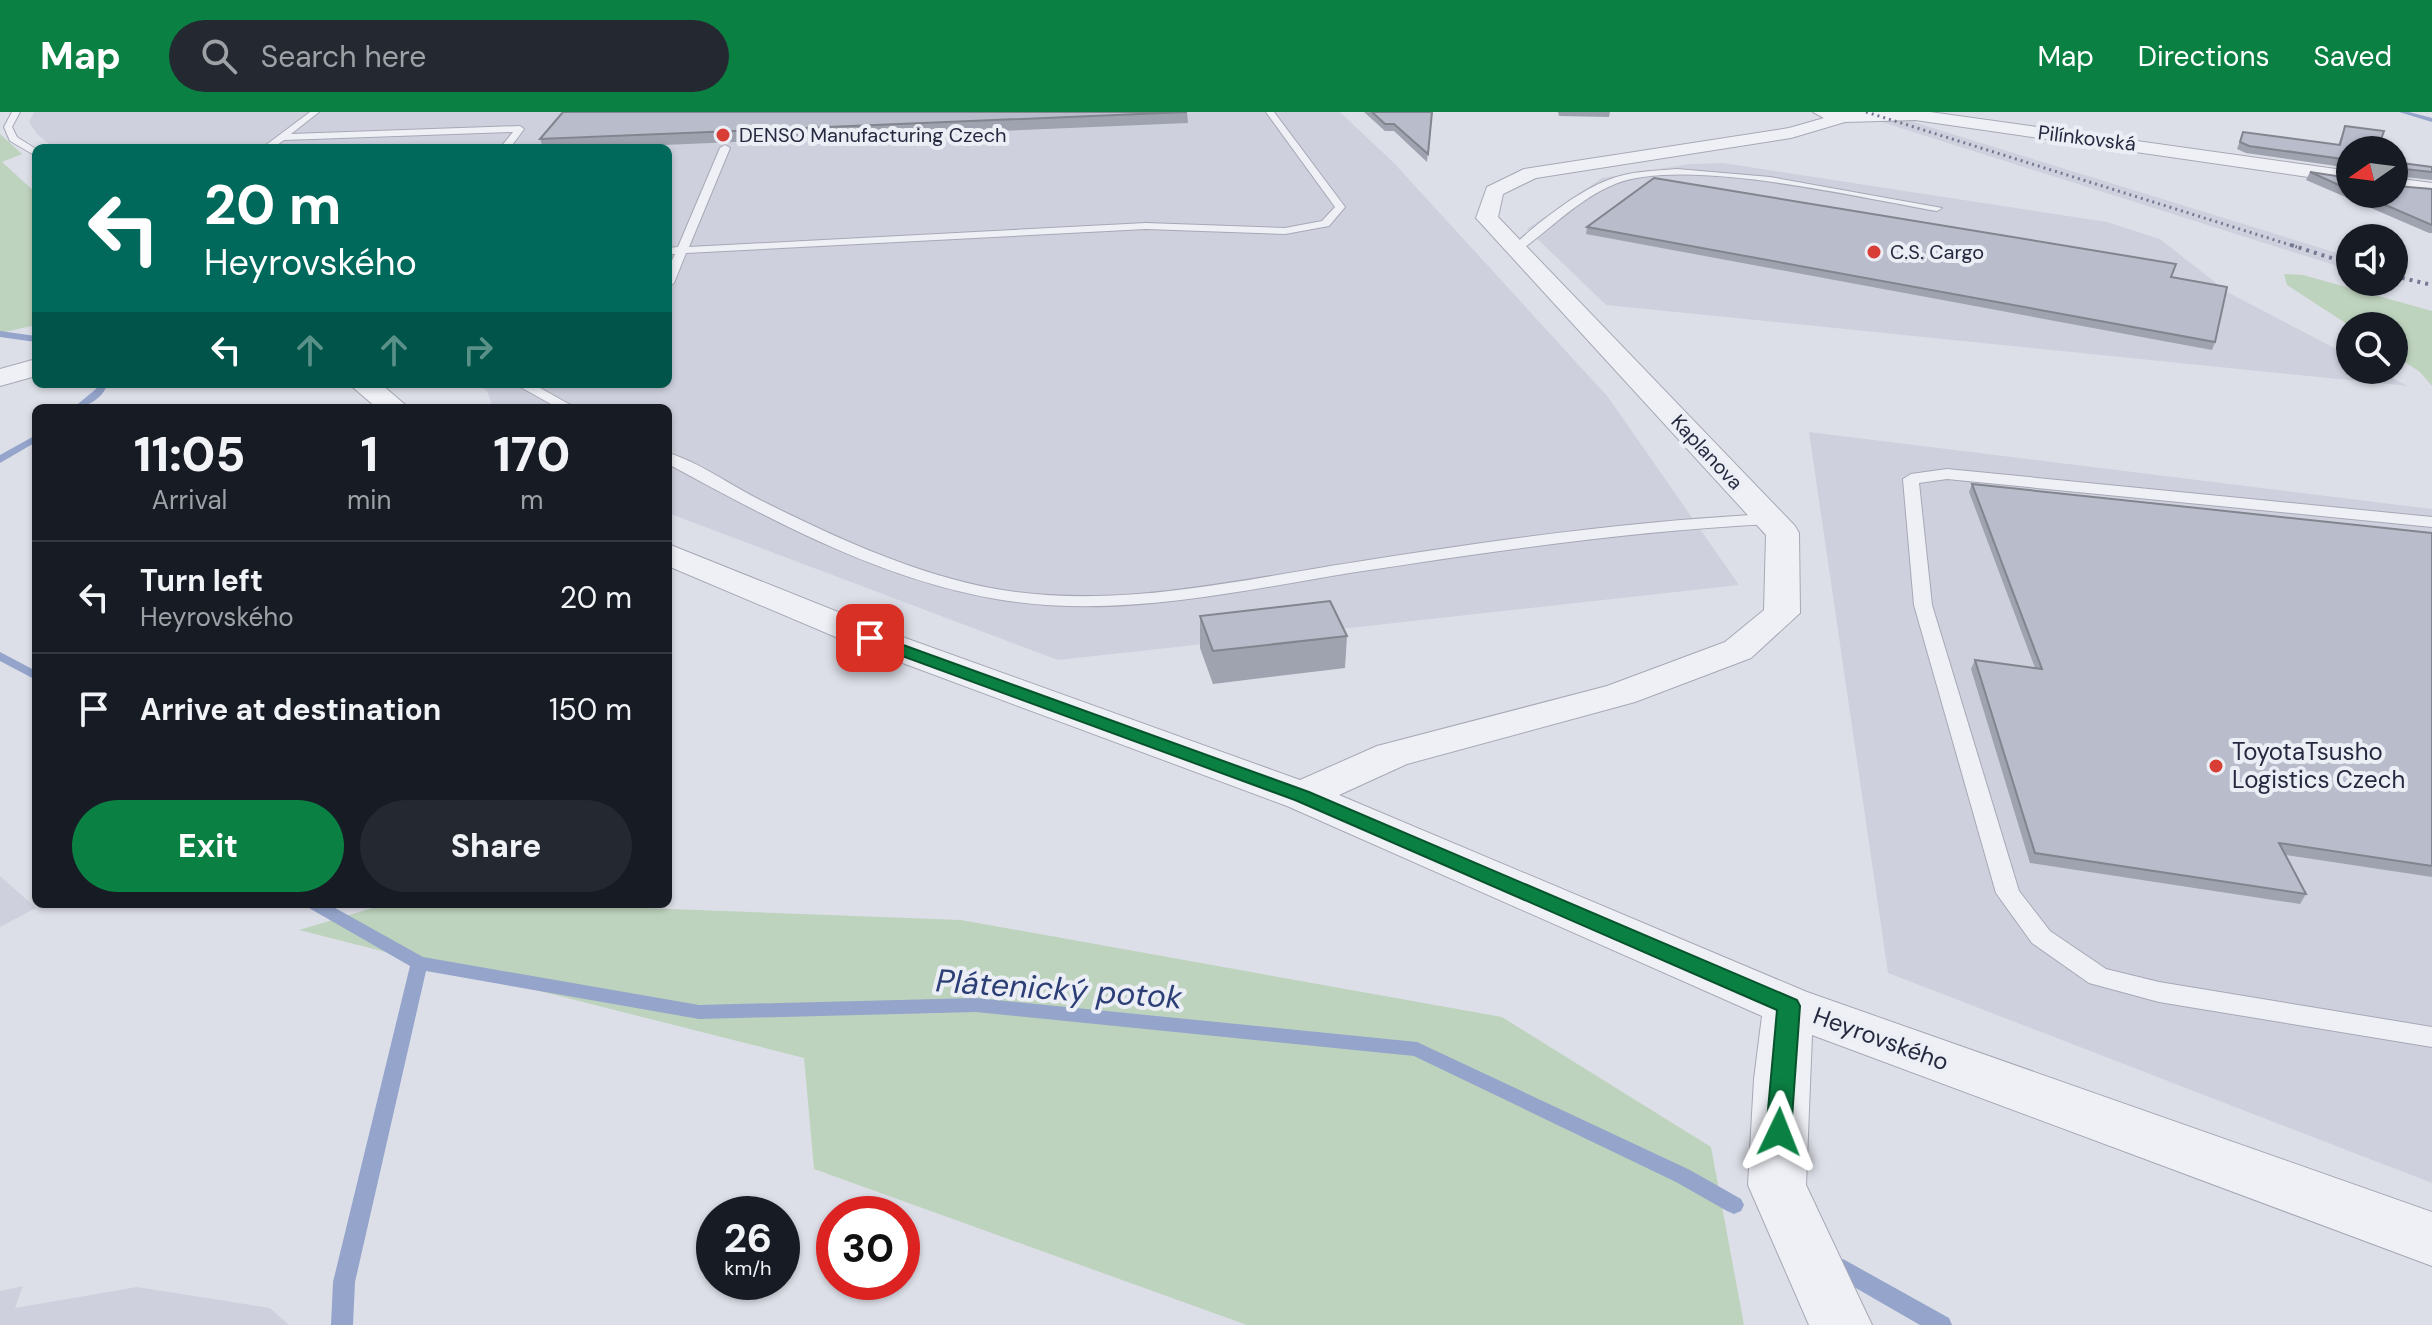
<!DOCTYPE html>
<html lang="en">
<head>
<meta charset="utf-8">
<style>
	body { margin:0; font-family:"DM Sans",sans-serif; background:#242831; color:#f1f3f6; height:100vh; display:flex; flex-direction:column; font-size:30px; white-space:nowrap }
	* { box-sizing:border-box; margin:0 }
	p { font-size:26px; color:#9ea1a6 }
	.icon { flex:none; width:44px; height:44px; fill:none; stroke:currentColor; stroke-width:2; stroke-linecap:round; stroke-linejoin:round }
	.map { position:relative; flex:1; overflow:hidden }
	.details { position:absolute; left:32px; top:292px; width:640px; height:504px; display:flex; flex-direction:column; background:#171b24; border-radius:12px; box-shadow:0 2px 6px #0004 }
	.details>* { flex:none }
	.top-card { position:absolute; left:32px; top:32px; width:640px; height:244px; border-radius:12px; box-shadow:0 2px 6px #0004; background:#00695c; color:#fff; overflow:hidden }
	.needle { width:52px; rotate:256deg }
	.controls { position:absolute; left:2336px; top:24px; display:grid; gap:16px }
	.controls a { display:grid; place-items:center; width:72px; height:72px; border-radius:50%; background:#171b24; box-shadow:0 2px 6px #0004; font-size:40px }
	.speed { position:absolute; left:696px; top:1084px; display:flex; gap:16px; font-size:40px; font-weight:700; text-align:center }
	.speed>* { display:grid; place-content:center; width:104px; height:104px; border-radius:50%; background:#171b24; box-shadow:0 2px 6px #0004; line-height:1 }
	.speed small { font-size:20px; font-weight:400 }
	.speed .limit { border:12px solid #d22; background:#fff; color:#111 }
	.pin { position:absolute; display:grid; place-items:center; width:68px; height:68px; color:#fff; margin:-34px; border-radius:16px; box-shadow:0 4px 12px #0006 }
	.me { position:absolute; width:88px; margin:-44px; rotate:2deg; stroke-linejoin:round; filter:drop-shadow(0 0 6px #0008) }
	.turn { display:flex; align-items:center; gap:28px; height:168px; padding:0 40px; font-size:36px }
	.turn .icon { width:104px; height:104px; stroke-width:2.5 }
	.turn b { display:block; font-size:56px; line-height:68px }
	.lanes { display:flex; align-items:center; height:76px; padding:0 40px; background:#0003; justify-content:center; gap:40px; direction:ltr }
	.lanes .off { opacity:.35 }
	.eta { display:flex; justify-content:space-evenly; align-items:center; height:136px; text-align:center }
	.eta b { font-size:48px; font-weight:800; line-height:56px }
	.primary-button { display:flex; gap:16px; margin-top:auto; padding:16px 40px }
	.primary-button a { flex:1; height:92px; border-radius:48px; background:#0b8043; color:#fff; font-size:32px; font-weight:800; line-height:92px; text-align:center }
	.primary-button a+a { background:#242831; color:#f1f3f6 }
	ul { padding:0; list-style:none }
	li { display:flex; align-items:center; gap:24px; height:112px; padding:0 40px; border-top:2px solid #363941 }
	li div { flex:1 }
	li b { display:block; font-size:30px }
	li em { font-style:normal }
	header { display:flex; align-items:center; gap:48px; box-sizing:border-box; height:112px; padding:0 40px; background:#0b8043; color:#fff }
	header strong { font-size:38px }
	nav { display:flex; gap:44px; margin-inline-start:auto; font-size:28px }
	.search { width:560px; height:72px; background:#242831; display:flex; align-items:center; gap:20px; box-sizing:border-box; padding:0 28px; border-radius:44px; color:#9ea1a6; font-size:30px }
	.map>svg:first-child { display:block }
	.built { fill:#ced1dd }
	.green { fill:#bed3bd }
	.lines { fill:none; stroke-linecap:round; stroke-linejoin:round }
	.stream { fill:#94a4cb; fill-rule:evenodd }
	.lane-casing { stroke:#a6a8b5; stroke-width:2 }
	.street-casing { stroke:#a6a8b5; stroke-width:2 }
	.lane { fill:#eff0f6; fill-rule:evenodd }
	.street { fill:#eff0f6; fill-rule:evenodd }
	.rail-far1 { stroke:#757a93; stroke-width:3; stroke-dasharray:2 4; stroke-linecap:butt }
	.rail { stroke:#757a93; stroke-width:4; stroke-dasharray:3 5; stroke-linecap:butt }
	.wall { fill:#9fa2af }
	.building { fill:#b9bccb; stroke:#82848e; stroke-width:2 }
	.route { fill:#0b8043; stroke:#07532c; stroke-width:2 }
	.poi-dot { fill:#d93e36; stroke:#eceef5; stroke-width:3 }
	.labels { text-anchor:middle; stroke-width:8; stroke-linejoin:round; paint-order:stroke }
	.far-poi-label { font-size:20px; fill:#25293f; stroke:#eceef5; text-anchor:start }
	.far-street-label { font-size:20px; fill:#25293f; stroke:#eceef5 }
	.poi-label { font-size:24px; fill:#25293f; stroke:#eceef5; text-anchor:start }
	.street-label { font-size:24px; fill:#25293f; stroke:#eceef5 }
	.near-water-label { font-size:32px; font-style:italic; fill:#2c3e76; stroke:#eceef5 }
</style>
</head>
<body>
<header>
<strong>Map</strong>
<div class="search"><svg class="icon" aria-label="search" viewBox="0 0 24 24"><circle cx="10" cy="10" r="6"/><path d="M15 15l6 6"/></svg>Search here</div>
<nav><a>Map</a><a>Directions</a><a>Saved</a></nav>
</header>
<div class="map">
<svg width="2432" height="1213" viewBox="0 0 2432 1213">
	<rect width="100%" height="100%" fill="#dddfe8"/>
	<g class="built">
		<path d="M34 0H1340L1394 51 1608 285 1739 473 1058 548 668 401V296H493L487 279 477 272H668V36H54L37 22 29 10Z"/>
		<path d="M1850 0H1881L2350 145V158Z"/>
		<path d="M1723 51 2107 110 2160 127 2229 181 2350 244V258H2377L2408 274 1606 193 1527 117 1602 66 1690 52Z"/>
		<path d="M1809 320 2432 397V1071L1888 861Z"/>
		<path d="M0 764 36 796 0 815Z"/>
		<path d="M23 1174 15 1196 137 1175 270 1196 289 1213H0V1179Z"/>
	</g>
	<g class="green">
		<path d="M0 22 22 42 2 50 36 81V213L0 221Z"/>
		<path d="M2284 162 2303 163 2432 199V274L2420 260 2394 243V214H2350L2287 173Z"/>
		<path d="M386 792H537L961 808 1502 905 1711 1035 1744 1213H1247L814 1057 804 946 299 818Z"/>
	</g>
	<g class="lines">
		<g class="stream">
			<path d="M2399 0H2409L2432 6V10Z"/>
			<path d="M0 219 36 224V230L0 225Z"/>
			<path d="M97 272H107C104 286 86 296 73 296L96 277Z"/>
			<path d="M36 323V330L0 351V343Z"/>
			<path d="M0 540 36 559V568L0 549Z"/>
			<path d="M307 792H328L423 845 699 893 976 886 1417 930 1690 1058 1741 1087 1744 1093 1741 1099 1734 1102 1727 1099 1676 1070 1414 944 976 900 699 907 426 859 355 1170 353 1213H331L333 1170 410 854 309 796Z"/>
			<path d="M1843 1147 1949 1206 1952 1213H1920L1835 1164 1832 1157 1835 1150Z"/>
		</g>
		<g class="lane-casing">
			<g id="lane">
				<path d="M12 0H20L12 15 17 25 36 37V44L10 29 4 15Z"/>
				<path d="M310 0H319L291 22 520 14 524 17 510 36H500L513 20 284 28 273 36H262Z"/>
				<path d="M1266 0H1274L1345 95 1329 114 1285 122 1146 117 686 141 674 171 668 175V157L675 142H668V136L678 135 720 36 725 33 730 36 689 135 1146 111 1285 116 1322 109 1335 95Z"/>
				<path d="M1677 57 1770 65 1942 96 1937 99C1859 86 1686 44 1615 72 1580 86 1550 117 1520 139L1510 137C1533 114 1578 79 1608 68 1630 59 1653 59 1677 57Z"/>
				<path d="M515 272H533L576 296H558Z"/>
				<path d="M668 341C699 350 730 373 760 388 835 425 913 462 996 477 1116 498 1238 468 1356 450 1494 428 1631 409 1770 402L1778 407 1770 412C1631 419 1494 439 1356 460 1238 479 1116 508 996 487 879 467 772 408 668 352Z"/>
				<path d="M1947 357 2432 405V415L1947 367 1919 371 1932 493 2019 779 2050 819 2106 857 2159 870 2432 915V935L2159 890 2089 871 2032 831 1996 781 1914 493 1903 367 1911 362Z"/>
			</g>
		</g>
		<g class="street-casing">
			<g id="street">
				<path d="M1813 0H1930L2350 59V71L1915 8 1845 10 1791 26 1536 66 1503 82 1498 105 1795 414 1799 421 1800 501 1751 546 1635 590 1407 652 1339 683 1807 880 2432 1100V1154L1812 923 1806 1073 1872 1213H1809L1748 1073 1754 967 1762 904 1287 694 857 534 668 454V432L883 518 1300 668 1377 634 1607 574 1725 530 1764 498 1766 423 1476 106 1487 75 1524 57 1789 16 1824 6Z"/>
				<path d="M2394 66 2432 71V83L2394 78Z"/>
				<path d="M36 247V264L0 274V257Z"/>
				<path d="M349 272H381L409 296H377Z"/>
			</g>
		</g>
		<use href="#lane" class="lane"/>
		<use href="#street" class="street"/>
		<path class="rail-far1" d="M1866 0 2297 135"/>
		<g class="rail">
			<path d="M2291 133 2350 152"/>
			<path d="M2394 164 2432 173"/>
		</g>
	</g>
	<g class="wall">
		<path d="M1187 0 1188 11 593 36H543L540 27Z"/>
		<path d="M1364 0H1432L1427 50 1394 19H1385Z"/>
		<path d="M1558 0H1610L1609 5 1559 4Z"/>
		<path d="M2345 14 2350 38V56L2246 41 2237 37 2243 20 2338 33Z"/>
		<path d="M2394 50 2432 55V68L2396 64 2397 74 2432 77V121H2429L2306 68 2310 60 2350 66V82H2394Z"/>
		<path d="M1587 115 2171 165 2215 230 2212 238 1586 122Z"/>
		<path d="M1972 372 2432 421V765L2286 743 2306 782 2300 792 2030 751 1971 557 1975 548 2035 556 1969 380Z"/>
		<path d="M1200 504 1347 524 1345 556 1213 572 1200 536Z"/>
	</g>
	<g class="building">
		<path d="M563 0H1187L540 27Z"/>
		<path d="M1372 0H1432L1428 42 1394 12H1385Z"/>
		<path d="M2345 14 2384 19 2377 38H2350V48L2249 34 2240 30 2243 20 2340 33Z"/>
		<path d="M2394 50 2432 55V60L2396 56 2397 74 2432 77V113L2360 82H2394Z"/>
		<path d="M2310 60 2350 66V78Z"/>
		<path d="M1654 66 2176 152 2171 165 2227 175 2215 230 1587 115Z"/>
		<path d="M1972 372 2432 421V754L2279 731 2306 782 2035 741 1975 548 2042 557Z"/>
		<path d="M1330 489 1347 524 1213 539 1200 504Z"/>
	</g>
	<path class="route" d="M870 521 1309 680 1797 888 1800 894 1791 1020 1788 1027 1779 1030 1770 1027 1766 1020 1777 898 1295 688 864 530V523Z"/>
	<g class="poi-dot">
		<circle cx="723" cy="23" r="8"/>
		<circle cx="1874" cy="140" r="8"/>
		<circle cx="2216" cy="654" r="8"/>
	</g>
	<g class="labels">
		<g class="far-poi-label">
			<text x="739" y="30">DENSO Manufacturing Czech</text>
			<text x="1890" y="147">C.S. Cargo</text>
		</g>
		<g class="far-street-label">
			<text transform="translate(2087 26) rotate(7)" y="7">Pilínkovská</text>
			<text transform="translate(1707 340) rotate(47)" y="7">Kaplanova</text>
		</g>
		<g class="poi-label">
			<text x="2232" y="648">ToyotaTsusho<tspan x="2232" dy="28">Logistics Czech</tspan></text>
		</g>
		<g class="street-label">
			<text transform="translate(1881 927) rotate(20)" y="8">Heyrovského</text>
		</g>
		<g class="near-water-label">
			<text transform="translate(1059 877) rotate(4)" y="11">Plátenický potok</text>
		</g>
	</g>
</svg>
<div class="controls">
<a><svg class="needle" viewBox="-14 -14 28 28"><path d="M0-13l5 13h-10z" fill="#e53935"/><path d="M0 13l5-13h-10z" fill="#9ea1a6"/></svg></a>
<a><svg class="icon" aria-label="sound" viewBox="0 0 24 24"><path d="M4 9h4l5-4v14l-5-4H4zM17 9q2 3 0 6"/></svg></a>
<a><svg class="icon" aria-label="search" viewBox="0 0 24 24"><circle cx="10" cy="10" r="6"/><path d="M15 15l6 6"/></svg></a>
</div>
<div class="speed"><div>26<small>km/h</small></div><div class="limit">30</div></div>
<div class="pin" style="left:870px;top:526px;background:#d93025"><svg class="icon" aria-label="arrive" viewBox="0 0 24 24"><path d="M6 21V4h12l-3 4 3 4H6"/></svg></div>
<svg class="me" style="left:1779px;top:1020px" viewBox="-20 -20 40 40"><path d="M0-17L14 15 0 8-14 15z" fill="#0b8043" stroke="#fff" stroke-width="4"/></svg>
<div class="top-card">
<div class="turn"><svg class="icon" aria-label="left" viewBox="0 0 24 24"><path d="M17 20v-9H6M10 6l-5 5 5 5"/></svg><div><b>20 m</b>Heyrovského</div></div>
<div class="lanes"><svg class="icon" aria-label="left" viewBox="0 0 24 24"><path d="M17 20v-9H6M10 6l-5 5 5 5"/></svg><svg class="icon off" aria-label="ahead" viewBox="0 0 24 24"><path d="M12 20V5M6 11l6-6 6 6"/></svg><svg class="icon off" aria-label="ahead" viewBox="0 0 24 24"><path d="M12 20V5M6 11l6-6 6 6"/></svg><svg class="icon off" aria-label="right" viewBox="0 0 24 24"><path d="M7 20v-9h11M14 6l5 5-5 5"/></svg></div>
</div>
<section class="details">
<div class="eta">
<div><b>11:05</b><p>Arrival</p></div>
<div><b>1</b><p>min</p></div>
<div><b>170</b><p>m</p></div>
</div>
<ul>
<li><svg class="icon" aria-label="left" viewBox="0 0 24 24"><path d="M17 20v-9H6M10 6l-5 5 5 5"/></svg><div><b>Turn left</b><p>Heyrovského</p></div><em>20 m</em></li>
<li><svg class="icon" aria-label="arrive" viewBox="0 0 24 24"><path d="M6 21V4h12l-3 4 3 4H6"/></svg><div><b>Arrive at destination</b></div><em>150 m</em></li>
</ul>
<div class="primary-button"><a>Exit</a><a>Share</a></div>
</section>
</div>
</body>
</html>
